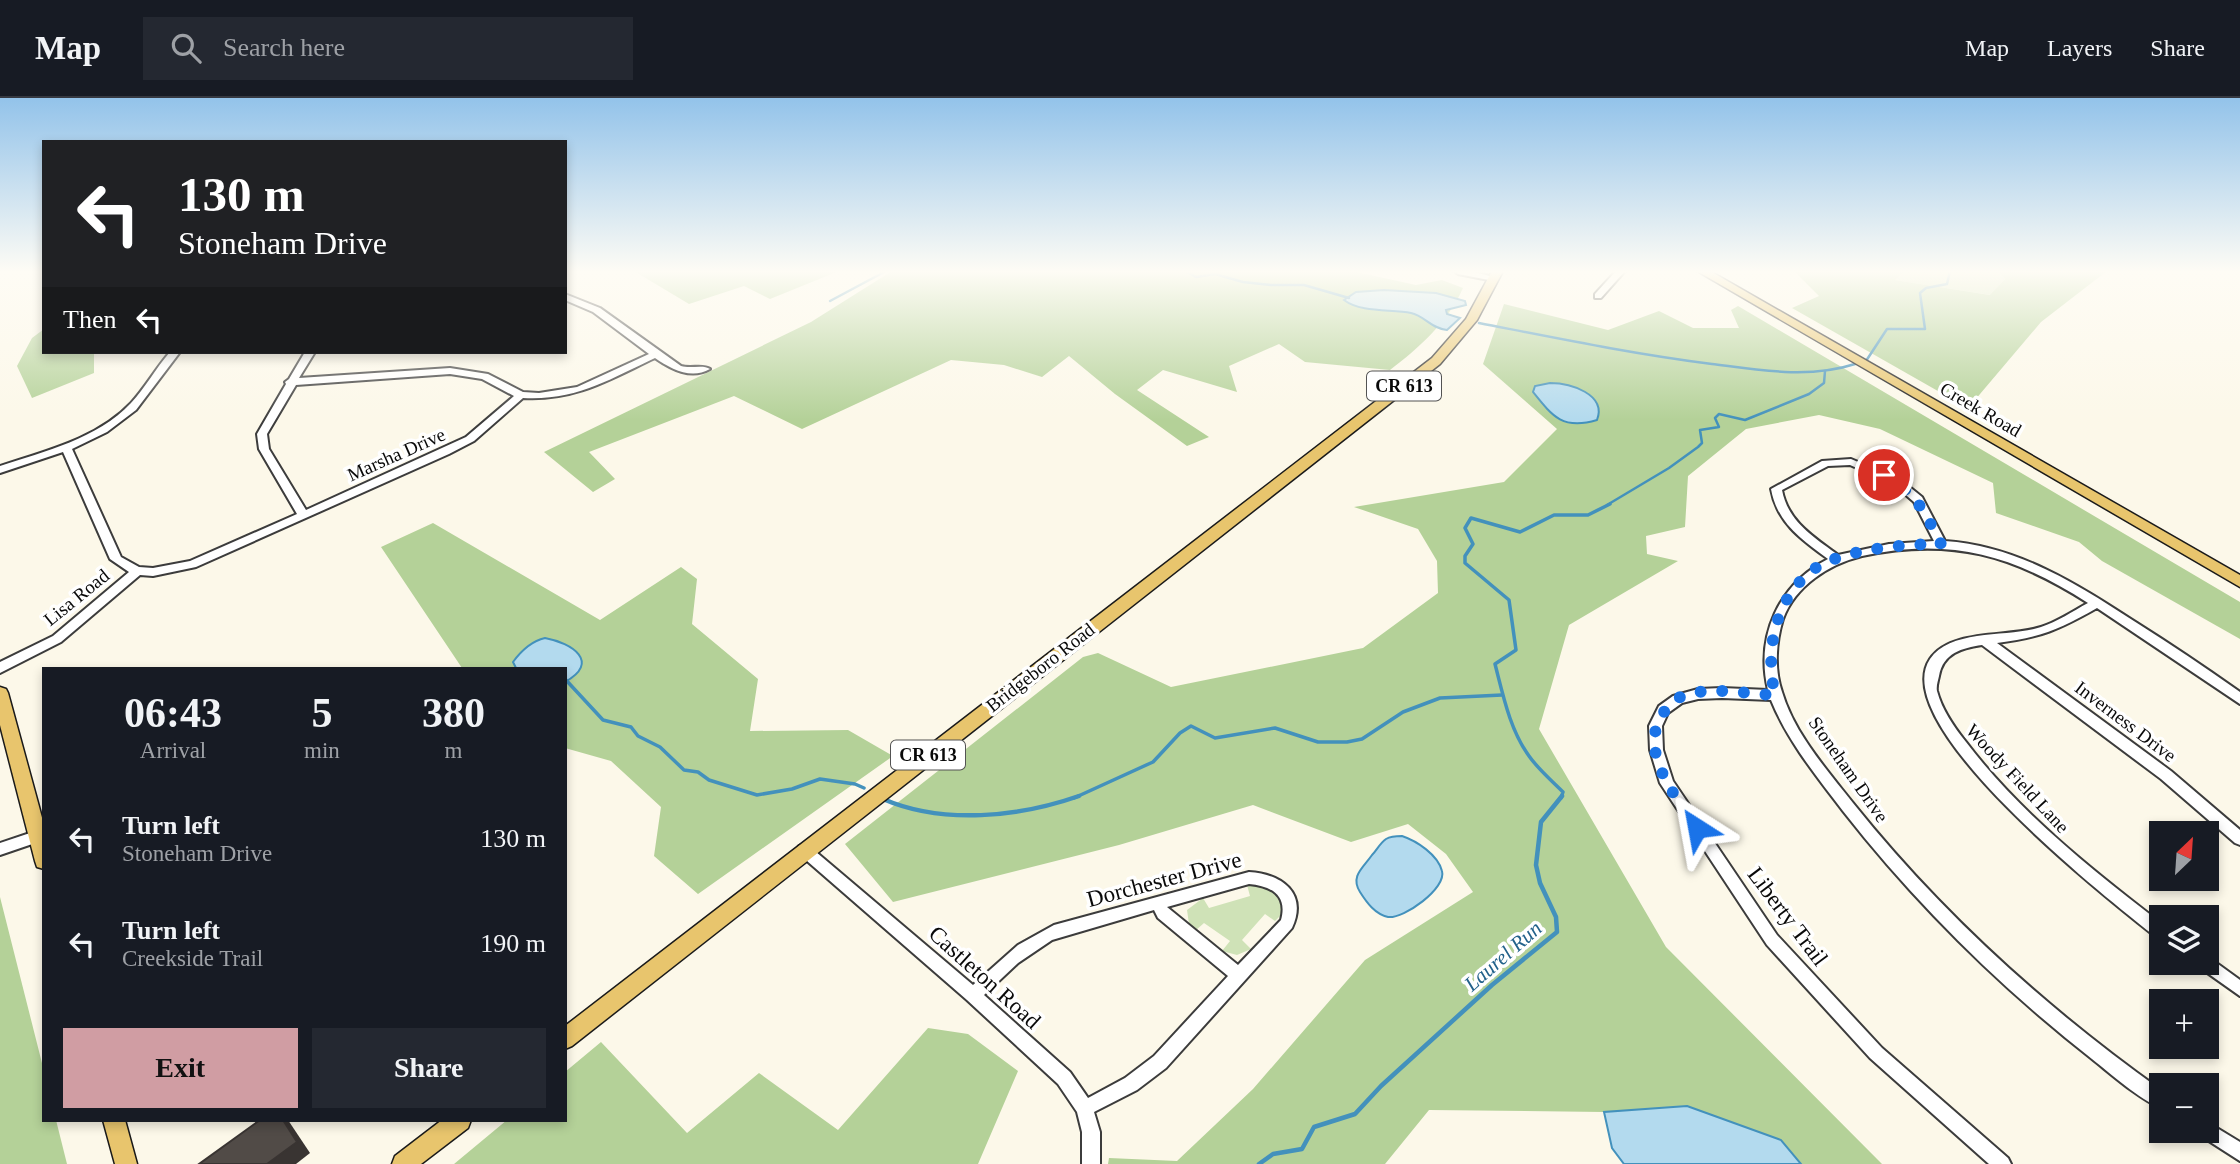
<!DOCTYPE html>
<html lang="en">
<head>
<meta charset="utf-8">
<style>
	body { margin:0; font-family:Georgia,serif; background:#242831; color:#f1f3f6; height:100vh; display:flex; flex-direction:column; font-size:26px; white-space:nowrap }
	* { box-sizing:border-box; margin:0 }
	p { font-size:23px; color:#9ea1a6 }
	.icon { flex:none; width:38px; height:38px; fill:none; stroke:currentColor; stroke-width:2; stroke-linecap:round; stroke-linejoin:round }
	.map { position:relative; flex:1; overflow:hidden }
	.details { position:absolute; left:42px; top:569px; width:525px; height:455px; display:flex; flex-direction:column; background:#171b24; border-radius:0px; box-shadow:0 4px 10px #0003 }
	.details>* { flex:none }
	.guide { position:absolute; left:42px; top:42px; width:525px; height:214px; border-radius:0px; box-shadow:0 4px 10px #0003; background:#202124; color:#fff; overflow:hidden }
	.needle { width:46px; rotate:25deg }
	.buttons { position:absolute; left:2149px; top:723px; display:grid; gap:14px }
	.buttons a { display:grid; place-items:center; width:70px; height:70px; border-radius:0px; background:#171b24; box-shadow:0 4px 10px #0003; font-size:35px }
	.pin { position:absolute; display:grid; place-items:center; width:60px; height:60px; color:#fff; margin:-30px; border:4px solid #fff; border-radius:50%; box-shadow:0 2px 7px #0007 }
	.me { position:absolute; width:77px; margin:-38px; rotate:326deg; stroke-linejoin:round; filter:drop-shadow(0 0 5px #0008) }
	.turn { display:flex; align-items:center; gap:24px; height:147px; padding:0 21px; font-size:32px }
	.turn .icon { width:91px; height:91px; stroke-width:2.5 }
	.turn b { display:block; font-size:49px; line-height:60px }
	.then { display:flex; align-items:center; height:66px; padding:0 21px; background:#0003; gap:14px; font-size:26px }
	.eta { display:flex; justify-content:space-evenly; align-items:center; height:119px; text-align:center }
	.eta b { font-size:42px; font-weight:600; line-height:49px }
	.button { display:flex; gap:14px; margin-top:auto; padding:14px 21px }
	.button a { flex:1; height:80px; border-radius:0px; background:#d09da3; color:#111; font-size:28px; font-weight:600; line-height:80px; text-align:center }
	.button a+a { background:#242831; color:#f1f3f6 }
	ul { padding:0; list-style:none }
	li { display:flex; align-items:center; gap:21px; height:105px; padding:0 21px }
	li div { flex:1 }
	li b { display:block; font-size:26px }
	li em { font-style:normal }
	header { display:flex; align-items:center; gap:42px; box-sizing:border-box; height:98px; padding:0 35px; background:#171b24; border-bottom:2px solid #363941 }
	header strong { font-size:33px }
	nav { display:flex; gap:38px; margin-inline-start:auto; font-size:24px }
	.search { width:490px; height:63px; background:#242831; display:flex; align-items:center; gap:18px; box-sizing:border-box; padding:0 24px; border-radius:0px; color:#9ea1a6; font-size:26px }
	.map>svg:first-child { display:block }
	.green { fill:#cfe2b7 }
	.forest { fill:#b4d198 }
	.water { fill:#b3daee; stroke:#4391bc; stroke-width:2 }
	.lines { fill:none; stroke-linecap:round; stroke-linejoin:round }
	.stream-far2 { stroke:#4391bc; stroke-width:2.5 }
	.stream-far1 { stroke:#4391bc; stroke-width:3.5 }
	.stream { stroke:#4391bc; stroke-width:4.5 }
	.minor-casing { stroke:#3c3c3c; stroke-width:4 }
	.major-casing { stroke:#1a1a1a; stroke-width:3 }
	.minor { fill:#fff; fill-rule:evenodd }
	.major { fill:#e8c56d; fill-rule:evenodd }
	.shaded-wall { fill:#393432 }
	.building { fill:#514b47; stroke:#393432; stroke-width:2 }
	.route { stroke:#1a73e8; stroke-width:12; stroke-dasharray:0 21.6 }
	.labels { text-anchor:middle; stroke-width:7; stroke-linejoin:round; paint-order:stroke }
	.shield { fill:#fff; stroke:#535353; stroke-width:2 }
	.shield-label { font-size:18px; font-weight:bold; fill:#090909 }
	.street-label { font-size:19px; fill:#090909; stroke:#fff }
	.water-label { font-size:21px; font-style:italic; fill:#23628b; stroke:#fff }
	.near-street-label { font-size:23px; fill:#090909; stroke:#fff }
</style>
</head>
<body>
<header>
<strong>Map</strong>
<div class="search"><svg class="icon" aria-label="search" viewBox="0 0 24 24"><circle cx="10" cy="10" r="6"/><path d="M15 15l6 6"/></svg>Search here</div>
<nav><a>Map</a><a>Layers</a><a>Share</a></nav>
</header>
<div class="map">
<svg width="2240" height="1066" viewBox="0 0 2240 1066">
	<rect width="100%" height="100%" fill="#fcf8e9"/>
	<g class="green">
		<path d="M1905 173H1998L2005 181 1991 197 1894 182Z"/>
		<path d="M1247 787C1263 786 1273 791 1281 805V817L1275 823 1265 816 1242 842 1251 851 1237 857 1222 853 1230 843 1204 825 1195 833 1189 826 1187 812 1203 800 1209 810 1250 798Z"/>
	</g>
	<g class="forest">
		<path d="M634 173H839L770 201 744 188 689 206Z"/>
		<path d="M892 173H1352L1416 187 1442 182 1463 190C1448 224 1419 250 1390 272L1305 264 1279 246 1229 268 1237 294 1163 272 1137 292 1209 339 1187 348 1115 296 1069 258 1042 279 1004 267 951 262 802 331 734 298 589 354 615 381 593 394 544 354 811 224Z"/>
		<path d="M1794 173H1905L1895 182 1990 197 2005 181 1998 173H2107L2041 224 1969 309H1966L1792 210 1819 198Z"/>
		<path d="M1504 206 1608 232 1659 213 1693 230H1739L1731 212 1738 208 2240 504V541L2102 463 2079 444 1996 415 1993 385 1880 331 1819 317 1746 331 1688 378 1685 429 1646 438 1647 456 1678 463 1569 527 1539 631 1666 849 1882 1066H1801L1781 1042 1687 1008 1604 1014 1429 1012 1385 1066H1108L1109 1060 1177 1063 1253 991 1365 862 1473 794 1446 756 1408 726 1351 744 1253 707 1119 747 893 804 845 746 1083 559 1098 555 1171 589 1363 550 1438 495 1437 463 1418 431 1354 409 1504 384 1557 331 1483 266Z"/>
		<path d="M44 231V254H94V275L32 300 17 268 32 240Z"/>
		<path d="M433 425 600 522 681 469 697 481 692 526 758 581 750 633 848 632 893 658 698 796 654 758 661 709 611 663 565 650V570H462L381 449Z"/>
		<path d="M0 799 44 973V1022H56L67 1066H0Z"/>
		<path d="M928 930 968 936 1018 973 978 1066H454L507 1022H565V974L601 944 687 1035 759 975 838 1032Z"/>
	</g>
	<g class="water">
		<path d="M1384 192 1436 195 1465 203 1466 207 1446 212 1447 216 1460 220 1447 232C1430 230 1425 218 1411 215 1391 211 1361 215 1344 202L1356 194Z"/>
		<path d="M1550 285C1570 285 1607 296 1597 322 1563 332 1553 319 1533 294L1535 288Z"/>
		<path d="M545 540C572 545 601 564 565 584V570H516L513 564C521 553 532 543 545 540Z"/>
		<path d="M1402 738C1417 743 1438 757 1442 773 1447 790 1404 821 1388 819 1375 816 1367 805 1360 794 1350 778 1363 770 1372 757 1377 752 1380 745 1386 741 1391 738 1397 738 1402 738Z"/>
		<path d="M1687 1008 1781 1042 1801 1066H1624L1612 1050 1604 1014Z"/>
	</g>
	<g class="lines">
		<g class="stream-far2">
			<path d="M1168 173 1187 174 1196 179 1215 176 1243 184 1271 187H1304L1349 200"/>
			<path d="M830 203 886 173"/>
			<path d="M1479 225C1556 240 1633 256 1712 266 1759 272 1809 281 1855 266"/>
			<path d="M1866 263 1887 231H1925L1920 195 1926 190 1947 186 1950 173"/>
			<path d="M1607 407 1669 370 1698 349 1702 345 1700 332 1719 329 1715 320 1719 316 1745 322 1809 296 1824 285 1825 273"/>
		</g>
		<g class="stream-far1">
			<path d="M565 581 603 622 631 629 638 638 660 649 684 672 698 674 709 682 757 697 792 691 820 681 855 686 864 690"/>
			<path d="M1074 700 1153 664 1180 635 1191 628 1215 640 1275 630 1318 644H1347L1362 641 1403 614 1440 600 1502 597"/>
			<path d="M1561 700 1563 694C1552 683 1538 671 1529 658 1510 632 1503 597 1495 566L1516 552 1509 502 1465 465V458L1473 446 1465 430 1471 420 1520 434 1554 417H1588L1610 406"/>
		</g>
		<g class="stream">
			<path d="M883 701C943 727 1019 719 1079 698"/>
			<path d="M1259 1066 1273 1056 1302 1051 1314 1029 1355 1016 1381 988 1492 887 1557 834 1556 819 1540 785 1536 767 1541 724 1562 698"/>
		</g>
		<g class="minor-casing">
			<g id="minor">
				<path d="M1454 173H1470L1498 180 1494 183 1458 176Z"/>
				<path d="M1616 173H1625L1601 200H1595V196Z"/>
				<path d="M565 196 600 210 681 268C691 271 703 266 710 271 691 282 671 271 655 260 610 281 576 303 523 300L474 343 449 356 196 469 153 478 140 477 61 544 0 575V564L53 538 129 474 110 461 63 354 0 375V368C45 353 97 341 131 305 145 290 156 270 170 254H180L136 312 107 334 72 351 121 459 139 469 153 470 190 463 297 416 259 351 257 336 286 286 285 284 289 281 305 254H315L299 280 450 270 488 276 523 294 539 295 577 289 649 256 593 214 565 202ZM450 276 482 281 514 298 466 339 306 412 269 351 267 336 296 287Z"/>
				<path d="M1851 361 1901 382 1922 399 1945 443C2018 448 2077 486 2137 525 2172 547 2206 570 2240 594V606L2097 510C2060 531 2040 540 1997 545L2171 673 2240 732V747L2235 745 2161 681 1982 547C1962 550 1943 555 1939 578 1938 583 1936 588 1937 593 1942 612 1954 629 1966 644 2019 714 2092 772 2161 825V841L2156 839C2109 802 1886 627 1930 561 1951 530 2009 540 2041 529 2057 524 2073 513 2088 505 2013 457 1951 439 1862 458 1829 466 1795 488 1783 521 1776 544 1774 571 1782 594 1794 635 1827 672 1853 705 1942 816 2046 910 2161 992V1010C2139 1001 2111 976 2092 961 1999 888 1916 806 1843 713 1817 679 1787 642 1771 602L1722 600 1698 601 1682 605 1668 615 1662 628 1663 652 1673 683 1777 837 1882 950 2008 1060 2011 1066H1989L1870 960 1767 847 1660 685 1650 652 1649 628 1659 608 1673 598 1698 591 1722 590 1768 592C1755 538 1779 486 1828 461 1802 442 1777 425 1771 391L1822 363ZM1850 367 1893 386 1914 404 1934 443 1889 446 1838 457C1814 439 1788 424 1782 392L1828 368Z"/>
				<path d="M36 733 41 735 43 739 41 743 0 757V745Z"/>
				<path d="M804 746 809 748 973 887 1018 847 1054 827 1249 774C1282 776 1308 795 1292 830L1166 970 1137 992 1094 1014 1100 1034V1066H1082V1034L1077 1014 1058 986 967 902 799 756 797 752 799 748ZM1249 786C1271 788 1288 797 1281 822L1238 867 1167 809ZM1154 812 1158 820 1228 878 1154 958 1125 980 1088 1000 1070 974 984 897 1018 865 1052 842Z"/>
				<path d="M2207 858 2240 882V898L2199 869 2197 864H2207Z"/>
				<path d="M2207 1024 2240 1044V1063L2201 1038 2199 1032H2207Z"/>
			</g>
		</g>
		<g class="major-casing">
			<g id="major">
				<path d="M1492 173H1503L1477 222 1440 266 572 948 565 951V928L1432 260 1466 221Z"/>
				<path d="M1697 173H1710L2240 477V489Z"/>
				<path d="M0 589 6 591 8 595 44 727V771L37 769 35 763 0 627Z"/>
				<path d="M103 1022H125L137 1066H115Z"/>
				<path d="M442 1022H471L468 1030 421 1066H392L395 1058Z"/>
			</g>
		</g>
		<use href="#minor" class="minor"/>
		<use href="#major" class="major"/>
	</g>
	<path class="shaded-wall" d="M283 1022H288L310 1055 296 1066H267Z"/>
	<path class="building" d="M260 1022H283L297 1044 267 1066H199Z"/>
	<linearGradient id="sky" x2="0" y2="1"><stop stop-color="#93c3ea"/><stop offset="0.54" stop-color="#fefcf5"/><stop offset="1" stop-color="#fefcf5" stop-opacity="0"/></linearGradient>
	<rect width="2240" height="322" fill="url(#sky)"/>
	<g class="lines">
		<path class="route" d="M1697 730C1676 698 1636 653 1664 614 1670 605 1677 599 1689 596 1716 589 1748 596 1775 597 1765 554 1774 504 1810 474 1838 451 1906 446 1941 446 1925 415 1916 394 1884 377"/>
	</g>
	<g class="labels">
		<g class="shield">
			<rect x="1367" y="273.5" width="74" height="29" rx="5"/>
			<rect x="891" y="642.5" width="74" height="29" rx="5"/>
		</g>
		<g class="shield-label">
			<text x="1404" y="294">CR 613</text>
			<text x="928" y="663">CR 613</text>
		</g>
		<g class="street-label">
			<text transform="translate(1981 311) rotate(30)" y="7">Creek Road</text>
			<text transform="translate(396 356) rotate(-24)" y="7">Marsha Drive</text>
			<text transform="translate(76 499) rotate(-39)" y="7">Lisa Road</text>
			<text transform="translate(1040 569) rotate(-38)" y="7">Bridgeboro Road</text>
			<text transform="translate(2126 623) rotate(37)" y="7">Inverness Drive</text>
			<text transform="translate(1849 671) rotate(55)" y="7">Stoneham Drive</text>
			<text transform="translate(2018 680) rotate(47)" y="7">Woody Field Lane</text>
		</g>
		<g class="water-label">
			<text transform="translate(1503 858) rotate(-41)" y="7">Laurel Run</text>
		</g>
		<g class="near-street-label">
			<text transform="translate(1164 781) rotate(-15)" y="8">Dorchester Drive</text>
			<text transform="translate(1788 818) rotate(53)" y="8">Liberty Trail</text>
			<text transform="translate(985 879) rotate(42)" y="8">Castleton Road</text>
		</g>
	</g>
</svg>
<div class="buttons">
<a><svg class="needle" viewBox="-14 -14 28 28"><path d="M0-13l5 13h-10z" fill="#e53935"/><path d="M0 13l5-13h-10z" fill="#9ea1a6"/></svg></a>
<a><svg class="icon" aria-label="layers" viewBox="0 0 24 24"><path d="M12 4l9 5-9 5-9-5zM3 14l9 5 9-5"/></svg></a>
<a>+</a>
<a>−</a>
</div>
<div class="pin" style="left:1884px;top:377px;background:#d93025"><svg class="icon" aria-label="arrive" viewBox="0 0 24 24"><path d="M6 21V4h12l-3 4 3 4H6"/></svg></div>
<svg class="me" style="left:1697px;top:730px" viewBox="-20 -20 40 40"><path d="M0-17L14 15 0 8-14 15z" fill="#1a73e8" stroke="#fff" stroke-width="4"/></svg>
<div class="guide">
<div class="turn"><svg class="icon" aria-label="left" viewBox="0 0 24 24"><path d="M17 20v-9H6M10 6l-5 5 5 5"/></svg><div><b>130 m</b>Stoneham Drive</div></div>
<div class="then">Then<svg class="icon" aria-label="left" viewBox="0 0 24 24"><path d="M17 20v-9H6M10 6l-5 5 5 5"/></svg></div>
</div>
<section class="details">
<div class="eta">
<div><b>06:43</b><p>Arrival</p></div>
<div><b>5</b><p>min</p></div>
<div><b>380</b><p>m</p></div>
</div>
<ul>
<li><svg class="icon" aria-label="left" viewBox="0 0 24 24"><path d="M17 20v-9H6M10 6l-5 5 5 5"/></svg><div><b>Turn left</b><p>Stoneham Drive</p></div><em>130 m</em></li>
<li><svg class="icon" aria-label="left" viewBox="0 0 24 24"><path d="M17 20v-9H6M10 6l-5 5 5 5"/></svg><div><b>Turn left</b><p>Creekside Trail</p></div><em>190 m</em></li>
</ul>
<div class="button"><a>Exit</a><a>Share</a></div>
</section>
</div>
</body>
</html>
